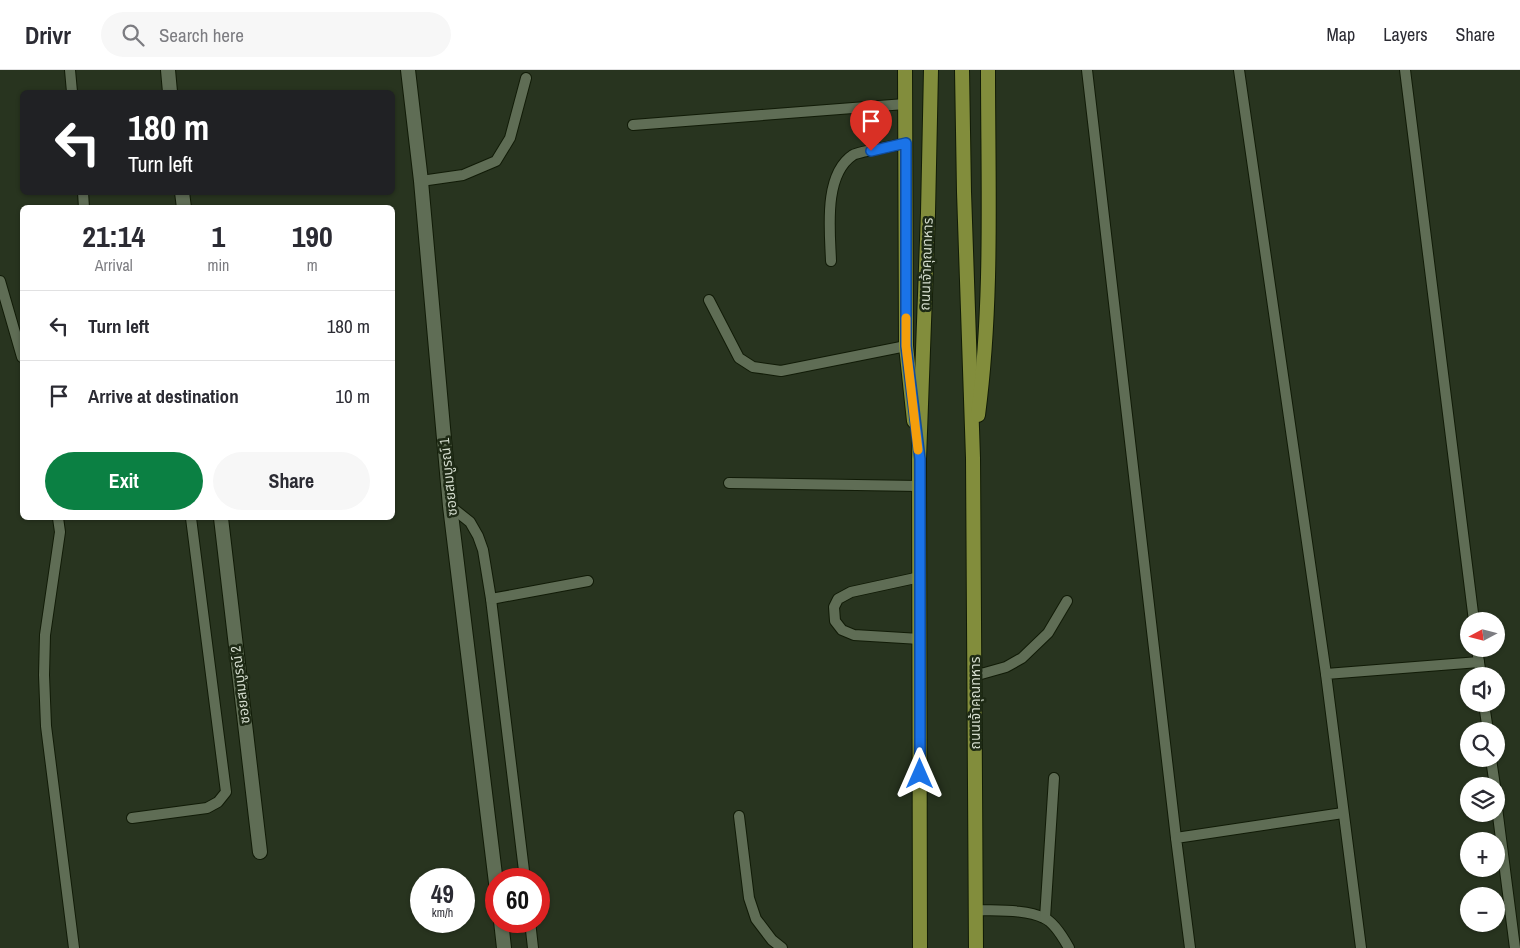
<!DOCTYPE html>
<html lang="en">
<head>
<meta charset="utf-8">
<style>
	body { margin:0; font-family:"Archivo Narrow","Noto Sans Thai",sans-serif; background:#f7f7f7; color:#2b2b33; height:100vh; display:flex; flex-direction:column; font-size:19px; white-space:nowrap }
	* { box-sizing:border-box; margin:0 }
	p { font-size:16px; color:#7c7c81 }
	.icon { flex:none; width:28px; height:28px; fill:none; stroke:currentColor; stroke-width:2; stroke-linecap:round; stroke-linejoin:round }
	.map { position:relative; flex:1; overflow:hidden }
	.sheet { position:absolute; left:20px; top:135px; width:375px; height:315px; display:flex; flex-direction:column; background:#fff; border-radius:8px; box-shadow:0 1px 4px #0004 }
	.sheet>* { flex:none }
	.top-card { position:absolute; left:20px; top:20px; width:375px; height:105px; border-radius:8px; box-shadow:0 1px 4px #0004; background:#202124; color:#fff; overflow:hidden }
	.needle { width:32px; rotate:263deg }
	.fabs { position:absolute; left:1460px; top:542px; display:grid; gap:10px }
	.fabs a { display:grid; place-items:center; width:45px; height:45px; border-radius:50%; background:#fff; box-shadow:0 1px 4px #0004; font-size:25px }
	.speed { position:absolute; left:410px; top:798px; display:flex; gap:10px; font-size:25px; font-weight:700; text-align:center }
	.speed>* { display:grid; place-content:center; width:65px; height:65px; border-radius:50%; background:#fff; box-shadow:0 1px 4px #0004; line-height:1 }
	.speed small { font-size:12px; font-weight:400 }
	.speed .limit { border:8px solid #d22; background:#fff; color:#111 }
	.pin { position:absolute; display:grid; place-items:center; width:42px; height:42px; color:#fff; margin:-51px -21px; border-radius:50% 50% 50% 0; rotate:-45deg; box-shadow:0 0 5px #0007 }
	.pin .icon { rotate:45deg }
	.me { position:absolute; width:55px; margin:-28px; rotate:0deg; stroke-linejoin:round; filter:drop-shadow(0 0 4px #0008) }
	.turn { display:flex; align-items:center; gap:18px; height:105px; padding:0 25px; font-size:22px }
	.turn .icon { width:65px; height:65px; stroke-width:2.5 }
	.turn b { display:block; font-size:35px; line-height:42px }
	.eta { display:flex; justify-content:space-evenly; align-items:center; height:85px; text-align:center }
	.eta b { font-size:30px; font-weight:700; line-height:35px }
	.button { display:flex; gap:10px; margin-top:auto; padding:10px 25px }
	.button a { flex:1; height:58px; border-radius:30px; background:#0b8043; color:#fff; font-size:20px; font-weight:700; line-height:58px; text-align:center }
	.button a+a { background:#f7f7f7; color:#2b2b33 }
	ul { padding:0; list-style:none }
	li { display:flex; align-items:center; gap:15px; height:70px; padding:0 25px; border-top:1px solid #e1e1e2 }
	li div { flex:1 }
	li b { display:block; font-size:19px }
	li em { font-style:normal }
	header { display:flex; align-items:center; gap:30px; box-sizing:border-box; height:70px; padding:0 25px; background:#fff; border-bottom:1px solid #e1e1e2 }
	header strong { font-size:24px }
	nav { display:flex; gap:28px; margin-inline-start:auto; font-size:18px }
	.search { width:350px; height:45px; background:#f7f7f7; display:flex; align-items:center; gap:12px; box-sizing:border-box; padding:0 18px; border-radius:28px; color:#7c7c81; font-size:19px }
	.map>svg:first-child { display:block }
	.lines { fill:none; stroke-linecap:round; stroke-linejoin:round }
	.service-casing { stroke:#111b07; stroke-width:12 }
	.minor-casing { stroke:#111b07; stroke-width:16 }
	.primary-casing { stroke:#111b07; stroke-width:16 }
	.service { stroke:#5f6d55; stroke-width:10 }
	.minor { stroke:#5f6d55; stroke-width:14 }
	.primary { stroke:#828d3c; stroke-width:14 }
	.route-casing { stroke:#114b97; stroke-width:12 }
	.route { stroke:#1a73e8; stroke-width:9 }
	.slow { stroke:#f59e0b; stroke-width:9 }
	.labels { text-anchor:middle; stroke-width:5; stroke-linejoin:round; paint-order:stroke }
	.street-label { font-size:14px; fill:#d4dcce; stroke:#1e2a15 }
</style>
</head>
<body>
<header>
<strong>Drivr</strong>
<div class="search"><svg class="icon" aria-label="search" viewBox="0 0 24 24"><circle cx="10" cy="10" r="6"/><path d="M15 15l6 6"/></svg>Search here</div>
<nav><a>Map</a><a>Layers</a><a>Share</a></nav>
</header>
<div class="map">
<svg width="1520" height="878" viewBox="0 0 1520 878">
	<rect width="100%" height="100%" fill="#28341f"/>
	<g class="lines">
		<g class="service-casing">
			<g id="service">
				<path d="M70 0 72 22"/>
				<path d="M1087 0 1176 768"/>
				<path d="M1239 0 1326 604"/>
				<path d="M1405 0 1474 551"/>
				<path d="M633 55 905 34"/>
				<path d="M421 111 463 105 496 91 510 68 526 8"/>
				<path d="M83 122 84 138"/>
				<path d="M831 191C830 161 823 105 853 85 860 81 896 76 906 73"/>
				<path d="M0 211 22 287"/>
				<path d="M709 230 739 288 753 297 781 301 906 276"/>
				<path d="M729 413 919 416"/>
				<path d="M450 436 470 452 478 466 483 480 491 529 525 809"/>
				<path d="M58 448 60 462 45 565 44 605 46 656 74 878"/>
				<path d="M491 529 588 511"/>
				<path d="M920 569 854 565 842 560 835 551 834 537 838 529 851 522 920 507"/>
				<path d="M1477 579 1481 606"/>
				<path d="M974 606 1006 597 1022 588 1048 563 1067 531"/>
				<path d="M1484 634 1488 661"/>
				<path d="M1491 689 1495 716"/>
				<path d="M1496 730 1515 878"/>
				<path d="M739 746 749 828 756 849 772 870 782 878"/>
				<path d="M132 748 207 738 218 732 226 722 191 448"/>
				<path d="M976 840C997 841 1025 839 1044 848 1054 852 1064 869 1069 878"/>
				<path d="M1045 848 1054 708"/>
				<path d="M530 851 533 878"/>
				<path d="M1190 878 1176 768 1343 743"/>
				<path d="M1361 878 1326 604 1479 592"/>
			</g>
		</g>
		<g class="minor-casing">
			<g id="minor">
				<path d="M168 0 170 22"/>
				<path d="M408 0 421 111 450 436 496 813"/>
				<path d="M182 122 184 138"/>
				<path d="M221 448 260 782"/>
				<path d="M501 851 504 878"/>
			</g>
		</g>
		<g class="primary-casing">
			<g id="primary">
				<path d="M905 0 906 276 914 351"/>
				<path d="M962 0 964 122 973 388 976 878"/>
				<path d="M978 345C993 231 988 115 988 0"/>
				<path d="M920 878 919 389 928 143 931 0"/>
			</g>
		</g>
		<use href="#service" class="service"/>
		<use href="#minor" class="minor"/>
		<use href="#primary" class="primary"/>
	</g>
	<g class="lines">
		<g class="route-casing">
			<path id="route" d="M871 81 906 73V276L920 389V704"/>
		</g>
		<use href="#route" class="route"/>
		<path class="slow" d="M906 248V276L918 380"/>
	</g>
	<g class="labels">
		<g class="street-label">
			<text transform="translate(926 194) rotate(-88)" y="5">ถนนเจ้าคุณทหาร</text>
			<text transform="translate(448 407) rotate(-96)" y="5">ซอยสมบูรณ์ 1</text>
			<text transform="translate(240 615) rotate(-97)" y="5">ซอยสมบูรณ์ 2</text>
			<text transform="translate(975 633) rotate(-90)" y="5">ถนนเจ้าคุณทหาร</text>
		</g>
	</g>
</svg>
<div class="fabs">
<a><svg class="needle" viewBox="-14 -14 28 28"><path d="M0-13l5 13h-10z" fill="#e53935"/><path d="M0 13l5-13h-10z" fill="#7c7c81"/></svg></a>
<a><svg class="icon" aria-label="sound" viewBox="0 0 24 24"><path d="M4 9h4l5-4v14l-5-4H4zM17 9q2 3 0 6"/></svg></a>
<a><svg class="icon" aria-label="search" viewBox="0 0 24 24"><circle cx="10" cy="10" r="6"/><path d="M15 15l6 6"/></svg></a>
<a><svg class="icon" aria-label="layers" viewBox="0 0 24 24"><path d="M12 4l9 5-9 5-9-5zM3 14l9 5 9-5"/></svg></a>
<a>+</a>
<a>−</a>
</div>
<div class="speed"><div>49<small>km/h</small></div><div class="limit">60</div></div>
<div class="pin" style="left:871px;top:81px;background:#d93025"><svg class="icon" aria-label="arrive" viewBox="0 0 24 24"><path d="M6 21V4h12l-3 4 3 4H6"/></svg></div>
<svg class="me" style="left:920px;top:704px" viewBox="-20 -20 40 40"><path d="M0-17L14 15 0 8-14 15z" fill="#1a73e8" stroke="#fff" stroke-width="4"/></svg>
<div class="top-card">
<div class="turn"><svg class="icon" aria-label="left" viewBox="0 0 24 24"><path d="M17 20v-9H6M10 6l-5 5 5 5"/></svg><div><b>180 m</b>Turn left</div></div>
</div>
<section class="sheet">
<div class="eta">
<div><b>21:14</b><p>Arrival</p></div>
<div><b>1</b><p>min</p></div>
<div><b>190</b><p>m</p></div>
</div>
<ul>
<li><svg class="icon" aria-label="left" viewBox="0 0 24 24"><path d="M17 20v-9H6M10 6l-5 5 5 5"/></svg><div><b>Turn left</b></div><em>180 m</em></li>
<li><svg class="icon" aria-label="arrive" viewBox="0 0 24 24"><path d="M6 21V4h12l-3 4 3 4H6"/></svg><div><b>Arrive at destination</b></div><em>10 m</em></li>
</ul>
<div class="button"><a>Exit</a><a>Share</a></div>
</section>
</div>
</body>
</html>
